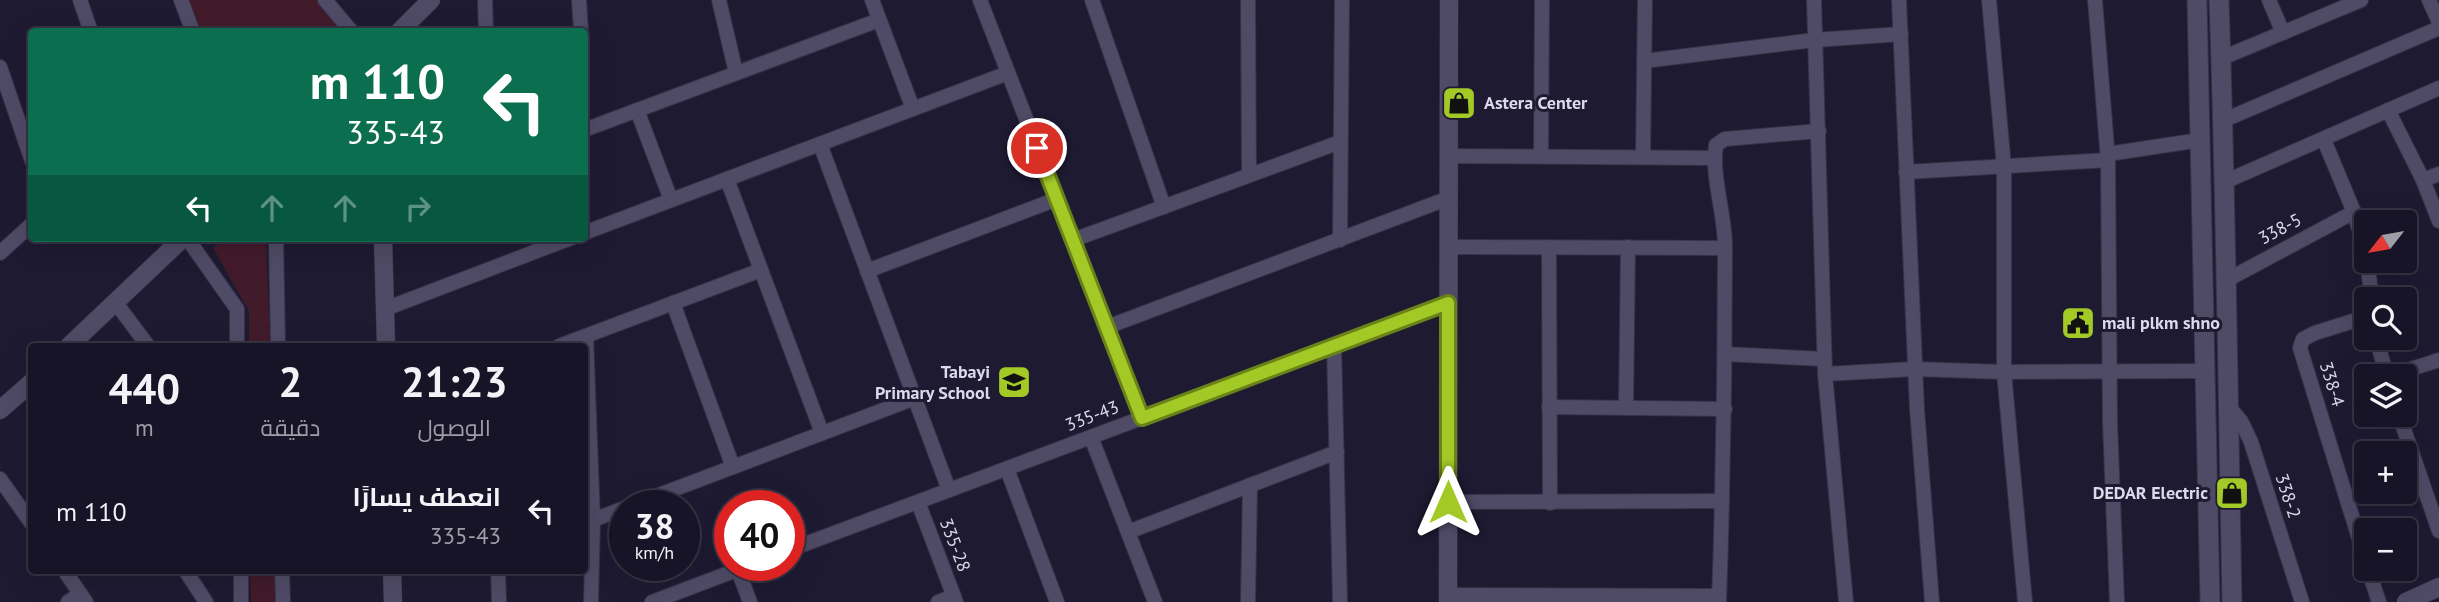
<!DOCTYPE html>
<html lang="ar">
<head>
<meta charset="utf-8">
<style>
	body { margin:0; font-family:"PT Sans",Cairo,sans-serif; background:#232132; color:#f1f3f6; direction:rtl; height:100vh; display:flex; flex-direction:column; font-size:26px; white-space:nowrap }
	* { box-sizing:border-box; margin:0 }
	p { font-size:23px; color:#9e9ea7 }
	.icon { flex:none; width:38px; height:38px; fill:none; stroke:currentColor; stroke-width:2; stroke-linecap:round; stroke-linejoin:round }
	.map { position:relative; flex:1; overflow:hidden; direction:ltr }
	.panel { position:absolute; left:28px; top:343px; width:560px; height:231px; display:flex; flex-direction:column; background:#161426; border-radius:7px; box-shadow:0 7px 28px #0002,0 0 0 2px #353343; direction:rtl }
	.panel>* { flex:none }
	.guide { position:absolute; left:28px; top:28px; width:560px; height:214px; border-radius:7px; box-shadow:0 7px 28px #0002,0 0 0 2px #353343; direction:rtl; background:#0b6e4f; color:#fff; overflow:hidden }
	.needle { width:46px; rotate:239deg }
	.fabs { position:absolute; left:2354px; top:210px; display:grid; gap:14px }
	.fabs a { display:grid; place-items:center; width:63px; height:63px; border-radius:7px; background:#161426; box-shadow:0 7px 28px #0002,0 0 0 2px #353343; font-size:35px }
	.speed { position:absolute; left:609px; top:490px; display:flex; gap:14px; font-size:35px; font-weight:700; text-align:center }
	.speed>* { display:grid; place-content:center; width:91px; height:91px; border-radius:50%; background:#161426; box-shadow:0 7px 28px #0002,0 0 0 2px #353343; line-height:1 }
	.speed small { font-size:18px; font-weight:400 }
	.speed .limit { border:10px solid #d22; background:#fff; color:#111 }
	.pin { position:absolute; display:grid; place-items:center; width:60px; height:60px; color:#fff; margin:-30px; border:4px solid #fff; border-radius:50%; box-shadow:0 2px 7px #0007 }
	.me { position:absolute; width:77px; margin:-38px; rotate:0deg; stroke-linejoin:round; filter:drop-shadow(0 0 5px #0008) }
	.turn { display:flex; align-items:center; gap:24px; height:147px; padding:0 28px; font-size:32px }
	.turn .icon { width:91px; height:91px; stroke-width:2.5 }
	.turn b { display:block; font-size:49px; line-height:60px }
	.lanes { display:flex; align-items:center; height:66px; padding:0 28px; background:#0003; justify-content:center; gap:35px; direction:ltr }
	.lanes .off { opacity:.35 }
	.eta { display:flex; justify-content:space-evenly; align-items:center; height:119px; text-align:center }
	.eta b { font-size:42px; font-weight:700; line-height:49px }
	ul { padding:0; list-style:none }
	li { display:flex; align-items:center; gap:21px; height:98px; padding:0 28px }
	li div { flex:1 }
	li b { display:block; font-size:26px }
	li em { font-style:normal }
	.map>svg:first-child { display:block }
	.green { fill:#421b2a }
	.lines { fill:none; stroke-linecap:round; stroke-linejoin:round }
	.minor-casing { stroke:#373347; stroke-width:16 }
	.tertiary-casing { stroke:#373347; stroke-width:19 }
	.secondary-casing { stroke:#373347; stroke-width:21 }
	.minor { stroke:#4f4b67; stroke-width:14 }
	.tertiary { stroke:#4f4b67; stroke-width:18 }
	.secondary { stroke:#4f4b67; stroke-width:19 }
	.route-casing { stroke:#6a8319; stroke-width:18 }
	.route { stroke:#a3c927; stroke-width:12 }
	.labels { text-anchor:middle; stroke-width:6; stroke-linejoin:round; paint-order:stroke }
	.poi-label { font-size:18px; font-weight:bold; fill:#dbd9ea; stroke:#1e1a32; text-anchor:start }
	.street-label { font-size:18px; fill:#dbd9ea; stroke:#1e1a32 }
</style>
</head>
<body>
<div class="map">
<svg width="2439" height="602" viewBox="0 0 2439 602">
	<rect width="100%" height="100%" fill="#1e1a32"/>
	<g class="green">
		<path d="M189 0H318L344 31H201Z"/>
		<path d="M224 238H266L270 346H249V311L213 248Z"/>
		<path d="M250 571H276V602H251Z"/>
	</g>
	<g class="lines">
		<g class="minor-casing">
			<g id="minor">
				<path d="M80 0 91 32"/>
				<path d="M181 0 193 32"/>
				<path d="M325 0 352 32"/>
				<path d="M485 0 486 32"/>
				<path d="M579 0 581 32"/>
				<path d="M719 0 736 73"/>
				<path d="M872 0 913 109"/>
				<path d="M980 0 1142 418"/>
				<path d="M1092 0 1164 207"/>
				<path d="M1248 0 1249 175"/>
				<path d="M1814 0 1825 374 1846 602"/>
				<path d="M1899 0 1917 409 1932 602"/>
				<path d="M1989 0 2004 167V372L2025 602"/>
				<path d="M2095 0 2108 160 2110 423 2117 602"/>
				<path d="M2269 0 2283 33"/>
				<path d="M2429 0 2439 22"/>
				<path d="M2222 58 2361 0"/>
				<path d="M1644 61 1815 40 1901 34"/>
				<path d="M0 67 32 161"/>
				<path d="M637 110 671 200"/>
				<path d="M2388 110 2423 180 2439 221"/>
				<path d="M2222 121 2439 28"/>
				<path d="M584 130 879 20"/>
				<path d="M2324 140 2354 212 2366 254"/>
				<path d="M820 144 949 490"/>
				<path d="M2108 154 2200 140"/>
				<path d="M1449 156 1714 158"/>
				<path d="M1541 156 1542 0"/>
				<path d="M1643 157 1645 0"/>
				<path d="M1906 172 2108 160"/>
				<path d="M727 179 822 433"/>
				<path d="M2423 180 2439 174"/>
				<path d="M2222 183 2439 88"/>
				<path d="M584 233 1008 73"/>
				<path d="M187 238 237 309V346"/>
				<path d="M276 238 278 346"/>
				<path d="M1073 240 1340 142"/>
				<path d="M1340 240 1342 0"/>
				<path d="M1449 247 1725 248"/>
				<path d="M1549 247 1550 503"/>
				<path d="M0 253 32 224"/>
				<path d="M2367 261 2372 299"/>
				<path d="M867 271 1057 199"/>
				<path d="M2225 281 2354 212"/>
				<path d="M116 303 148 346"/>
				<path d="M673 303 733 467"/>
				<path d="M385 309 571 238"/>
				<path d="M2366 317 2315 333 2303 339 2300 348 2366 561"/>
				<path d="M1107 327 1449 198"/>
				<path d="M586 336 593 520 591 602"/>
				<path d="M2376 338 2387 376"/>
				<path d="M1334 345 1340 602"/>
				<path d="M559 346 761 270"/>
				<path d="M1725 354 1824 359"/>
				<path d="M1825 374 1915 369 2004 372 2206 371"/>
				<path d="M2389 376 2439 360"/>
				<path d="M2228 406 2241 421 2251 442 2302 602"/>
				<path d="M1549 407 1725 409"/>
				<path d="M1626 408 1628 247"/>
				<path d="M2399 415 2439 531"/>
				<path d="M1091 437 1155 602"/>
				<path d="M1007 469 1057 602"/>
				<path d="M0 479 32 524"/>
				<path d="M918 502 956 602"/>
				<path d="M1448 502 1722 501"/>
				<path d="M630 506 915 398"/>
				<path d="M593 520 625 508"/>
				<path d="M1128 532 1337 452"/>
				<path d="M789 550 1449 303"/>
				<path d="M2368 569 2379 602"/>
				<path d="M64 570 86 602"/>
				<path d="M185 570 206 602"/>
				<path d="M241 570V602"/>
				<path d="M282 570 283 602"/>
				<path d="M498 570 499 602"/>
				<path d="M738 570 750 602"/>
				<path d="M1448 595 1719 596"/>
				<path d="M68 602 80 594"/>
				<path d="M652 602 750 565"/>
				<path d="M938 602 954 596"/>
				<path d="M1248 602 1250 485"/>
				<path d="M1719 602C1723 485 1725 368 1725 250 1726 215 1711 179 1716 145L1725 139 1819 131"/>
			</g>
		</g>
		<g class="tertiary-casing">
			<g id="tertiary">
				<path d="M399 32 431 0"/>
				<path d="M383 238 386 346"/>
				<path d="M69 346 183 238"/>
				<path d="M0 410 32 382"/>
				<path d="M392 570 393 602"/>
				<path d="M1448 602 1449 0"/>
				<path d="M2406 602 2439 587"/>
			</g>
		</g>
		<g class="secondary-casing">
			<g id="secondary">
				<path d="M2197 0 2210 602"/>
				<path d="M2219 0C2226 200 2228 401 2232 602"/>
			</g>
		</g>
		<use href="#minor" class="minor"/>
		<use href="#tertiary" class="tertiary"/>
		<use href="#secondary" class="secondary"/>
	</g>
	<g class="lines">
		<g class="route-casing">
			<path id="route" d="M1037 148 1142 418 1448 303V502"/>
		</g>
		<use href="#route" class="route"/>
	</g>
	<defs>
		<g id="shop-square" transform="scale(1.75)"><rect x="-9" y="-9" width="18" height="18" rx="4" fill="#a3c927" stroke="#1e1a32"/><path d="M-5-2.5h2.3a2.7 3.5 0 0 1 5.4 0H5L5.5 6h-11ZM-1.5-2.5h3a1.5 2.3 0 0 0-3 0Z" fill="#111"/></g>
		<g id="civic-square" transform="scale(1.75)"><rect x="-9" y="-9" width="18" height="18" rx="4" fill="#a3c927" stroke="#1e1a32"/><path d="M-.6-6.5H3V-4.5H.6V-3L4-1V1h2V6H-6V1h2V-1L-.6-3ZM-1.2 2.5V6h2.4V2.5Z" fill="#111"/></g>
		<g id="school-square" transform="scale(1.75)"><rect x="-9" y="-9" width="18" height="18" rx="4" fill="#a3c927" stroke="#1e1a32"/><path d="M0-5L7-2L0 1L-7-2ZM-4 1L0 2.5L4 1V4Q0 6-4 4Z" fill="#111"/></g>
	</defs>
	<g fill-rule="evenodd">
		<use href="#shop-square" x="1459" y="103"/>
		<use href="#civic-square" x="2078" y="323"/>
		<use href="#school-square" x="1014" y="382"/>
		<use href="#shop-square" x="2232" y="493"/>
	</g>
	<g class="labels">
		<g class="poi-label">
			<text x="1484" y="109">Astera Center</text>
			<text x="2102" y="329">mali plkm shno</text>
			<text x="990" y="378" text-anchor="end">Tabayi<tspan x="990" dy="21">Primary School</tspan></text>
			<text x="2208" y="499" text-anchor="end">DEDAR Electric</text>
		</g>
		<g class="street-label">
			<text transform="translate(2280 229) rotate(-28)" y="6">338-5</text>
			<text transform="translate(2332 384) rotate(73)" y="6">338-4</text>
			<text transform="translate(1092 416) rotate(-21)" y="6">335-43</text>
			<text transform="translate(2288 496) rotate(72)" y="6">338-2</text>
			<text transform="translate(955 545) rotate(69)" y="6">335-28</text>
		</g>
	</g>
</svg>
<div class="fabs">
<a><svg class="needle" viewBox="-14 -14 28 28"><path d="M0-13l5 13h-10z" fill="#e53935"/><path d="M0 13l5-13h-10z" fill="#9e9ea7"/></svg></a>
<a><svg class="icon" aria-label="search" viewBox="0 0 24 24"><circle cx="10" cy="10" r="6"/><path d="M15 15l6 6"/></svg></a>
<a><svg class="icon" aria-label="layers" viewBox="0 0 24 24"><path d="M12 4l9 5-9 5-9-5zM3 14l9 5 9-5"/></svg></a>
<a>+</a>
<a>−</a>
</div>
<div class="speed"><div>38<small>km/h</small></div><div class="limit">40</div></div>
<div class="pin" style="left:1037px;top:148px;background:#d93025"><svg class="icon" aria-label="arrive" viewBox="0 0 24 24"><path d="M6 21V4h12l-3 4 3 4H6"/></svg></div>
<svg class="me" style="left:1448px;top:502px" viewBox="-20 -20 40 40"><path d="M0-17L14 15 0 8-14 15z" fill="#a3c927" stroke="#fff" stroke-width="4"/></svg>
<div class="guide">
<div class="turn"><svg class="icon" aria-label="left" viewBox="0 0 24 24"><path d="M17 20v-9H6M10 6l-5 5 5 5"/></svg><div><b>110 m</b>335-43</div></div>
<div class="lanes"><svg class="icon" aria-label="left" viewBox="0 0 24 24"><path d="M17 20v-9H6M10 6l-5 5 5 5"/></svg><svg class="icon off" aria-label="ahead" viewBox="0 0 24 24"><path d="M12 20V5M6 11l6-6 6 6"/></svg><svg class="icon off" aria-label="ahead" viewBox="0 0 24 24"><path d="M12 20V5M6 11l6-6 6 6"/></svg><svg class="icon off" aria-label="right" viewBox="0 0 24 24"><path d="M7 20v-9h11M14 6l5 5-5 5"/></svg></div>
</div>
<section class="panel">
<div class="eta">
<div><b>21:23</b><p>الوصول</p></div>
<div><b>2</b><p>دقيقة</p></div>
<div><b>440</b><p>m</p></div>
</div>
<ul>
<li><svg class="icon" aria-label="left" viewBox="0 0 24 24"><path d="M17 20v-9H6M10 6l-5 5 5 5"/></svg><div><b>انعطف يسارًا</b><p>335-43</p></div><em>110 m</em></li>
</ul>
</section>
</div>
</body>
</html>
